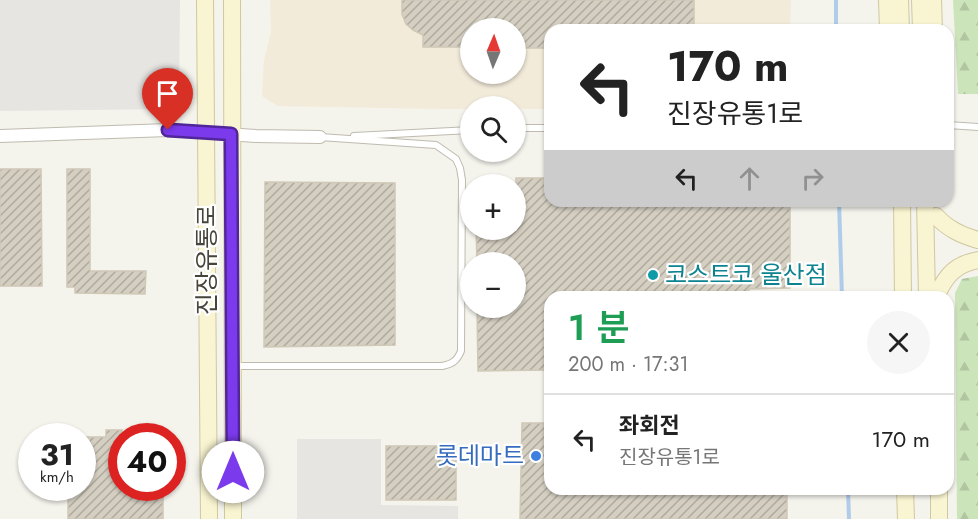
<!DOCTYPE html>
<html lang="ko">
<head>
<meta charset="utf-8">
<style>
	body { margin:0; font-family:Jost,"Noto Sans KR",sans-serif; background:#f6f6f6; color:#222; height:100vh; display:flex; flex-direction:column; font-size:22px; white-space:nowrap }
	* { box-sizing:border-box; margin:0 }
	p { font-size:20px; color:#767676 }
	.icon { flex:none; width:33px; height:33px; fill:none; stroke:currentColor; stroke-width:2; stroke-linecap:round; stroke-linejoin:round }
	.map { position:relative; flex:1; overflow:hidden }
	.side { position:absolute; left:544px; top:291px; width:410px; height:204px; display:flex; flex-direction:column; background:#fff; border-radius:18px; box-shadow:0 2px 4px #0004 }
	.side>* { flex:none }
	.top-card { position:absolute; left:544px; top:24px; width:410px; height:183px; border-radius:18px; box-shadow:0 2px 4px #0004; background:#fff; color:#222; overflow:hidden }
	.needle { width:39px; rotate:2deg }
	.buttons { position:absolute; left:460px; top:18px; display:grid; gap:12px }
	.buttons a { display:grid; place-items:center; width:66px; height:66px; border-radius:50%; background:#fff; box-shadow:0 2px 4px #0004; font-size:30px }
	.speed { position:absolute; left:18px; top:423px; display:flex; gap:12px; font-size:30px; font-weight:700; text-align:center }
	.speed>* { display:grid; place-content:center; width:78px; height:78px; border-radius:50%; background:#fff; box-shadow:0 2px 4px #0004; line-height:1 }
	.speed small { font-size:15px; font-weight:400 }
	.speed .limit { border:9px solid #d22; background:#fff; color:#111 }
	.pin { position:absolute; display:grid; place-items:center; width:51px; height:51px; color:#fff; margin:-62px -26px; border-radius:50% 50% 50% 0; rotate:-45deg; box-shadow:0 0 6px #0007 }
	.pin .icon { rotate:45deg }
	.me { position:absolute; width:66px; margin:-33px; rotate:0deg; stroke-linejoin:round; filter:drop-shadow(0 0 4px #0008) }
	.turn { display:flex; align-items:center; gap:21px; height:126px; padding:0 24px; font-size:27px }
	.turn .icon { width:78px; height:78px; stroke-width:2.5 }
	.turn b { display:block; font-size:42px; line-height:51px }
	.lanes { display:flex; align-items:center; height:57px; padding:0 24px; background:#0003; justify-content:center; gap:30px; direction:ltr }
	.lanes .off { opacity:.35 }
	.round { display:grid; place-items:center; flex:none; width:63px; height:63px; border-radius:32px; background:#f6f6f6 }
	.head { display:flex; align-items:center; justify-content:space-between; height:102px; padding:0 24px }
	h1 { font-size:36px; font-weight:600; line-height:45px; color:#1e9e55 }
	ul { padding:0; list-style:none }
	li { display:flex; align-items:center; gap:18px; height:90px; padding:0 24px; border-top:2px solid #e0e0e0 }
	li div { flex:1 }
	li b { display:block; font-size:22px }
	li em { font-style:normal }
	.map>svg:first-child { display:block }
	.commercial { fill:#f3ebda; fill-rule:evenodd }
	.forest { fill:url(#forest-firs) }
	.parking { fill:#e7e5e2 }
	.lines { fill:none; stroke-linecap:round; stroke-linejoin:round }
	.stream { stroke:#afccea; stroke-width:4 }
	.building { fill:url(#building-hatch); stroke:#cfc8b6; stroke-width:1.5 }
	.lane-casing { stroke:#bfbbaf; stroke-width:8 }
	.street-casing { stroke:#bfbbaf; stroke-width:14 }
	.secondary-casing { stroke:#cfc8a0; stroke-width:18 }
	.lane { stroke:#fff; stroke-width:6 }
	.street { stroke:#fff; stroke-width:12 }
	.secondary { stroke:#f9f4d1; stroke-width:16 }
	.route-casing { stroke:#51269a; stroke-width:15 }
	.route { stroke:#7c3aed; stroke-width:10 }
	.culture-dot { fill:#0f9aa8; stroke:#fff; stroke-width:2 }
	.shop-dot { fill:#3f7fe0; stroke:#fff; stroke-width:2 }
	.labels { text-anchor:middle; stroke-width:4.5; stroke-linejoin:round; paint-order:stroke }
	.street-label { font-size:24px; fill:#48443a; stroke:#fff }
	.culture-label { font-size:24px; fill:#0d838f; stroke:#fff; text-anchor:start }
	.shop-label { font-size:24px; fill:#366cbe; stroke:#fff; text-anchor:end }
</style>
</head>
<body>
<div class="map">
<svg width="978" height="519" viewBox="0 0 978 519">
	<defs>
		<pattern id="forest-firs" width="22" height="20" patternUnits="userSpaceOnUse" patternTransform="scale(1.5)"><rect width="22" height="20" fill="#cce4b9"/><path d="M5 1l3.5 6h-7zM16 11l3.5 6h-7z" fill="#b1c5a0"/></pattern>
		<pattern id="building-hatch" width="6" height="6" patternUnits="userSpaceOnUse" patternTransform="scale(1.5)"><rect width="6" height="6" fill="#d5cfc2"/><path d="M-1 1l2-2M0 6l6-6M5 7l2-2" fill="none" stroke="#afaa9f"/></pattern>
	</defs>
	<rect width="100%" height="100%" fill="#f4f3ec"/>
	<path class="commercial" d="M270 0H791L790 30H550V109H516V106H471V109H438L278 106 262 96 264 60 271 32ZM471 28H516V74H471Z"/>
	<g class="forest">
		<path d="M953 0H978V94H958Z"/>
		<path d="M978 276V519H957L955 293 962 279Z"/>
	</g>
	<g class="parking">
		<path d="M0 0H180L179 98 170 109 0 111Z"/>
		<path d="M297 439H381V505L458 506V519H297Z"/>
	</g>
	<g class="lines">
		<g class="stream">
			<path d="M836 0V30"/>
			<path d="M839 201 842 297"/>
			<path d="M848 489 849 519"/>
		</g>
	</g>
	<g class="building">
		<path d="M402 0H694V30H550V48H516V28H471V47H423V35L413 30 406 24 402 14Z"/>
		<path d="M0 169H41L42 286H0Z"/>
		<path d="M67 169H90V271H146L145 294 75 293V287H67Z"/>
		<path d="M516 178H550V201H790V288L749 289V297H550V370L478 371 477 308H516V262H477L476 230H516Z"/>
		<path d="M265 182 395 183V345L264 347Z"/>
		<path d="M522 423H550V489H787V519H520Z"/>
		<path d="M106 430H122V488H163V519H68V488H82V437H106Z"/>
		<rect x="386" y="446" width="70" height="54"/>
	</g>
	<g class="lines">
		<g class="lane-casing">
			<g id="lane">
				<path d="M948 125 978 127"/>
				<path d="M516 128H550"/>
				<path d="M354 136 471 130"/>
				<path d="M233 366H442C452 364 457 361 461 351L462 180 460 168 456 159 436 145 320 137"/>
			</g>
		</g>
		<g class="street-casing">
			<path id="street" d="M0 136 168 130 256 136 320 137"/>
		</g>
		<g class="secondary-casing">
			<g id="secondary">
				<path d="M205 0 209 519"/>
				<path d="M232 0 233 519"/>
				<path d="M887 0 888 30"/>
				<path d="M900 0 901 30"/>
				<path d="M920 0 921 30"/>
				<path d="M933 0 934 30"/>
				<path d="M902 201 903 297"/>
				<path d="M925 201 927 297"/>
				<path d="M936 216C948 229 961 235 978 240"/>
				<path d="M937 295C946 275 956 264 978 260"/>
				<path d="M905 489 906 519"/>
				<path d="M939 519V489"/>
			</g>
		</g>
		<use href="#lane" class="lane"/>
		<use href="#street" class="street"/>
		<use href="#secondary" class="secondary"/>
	</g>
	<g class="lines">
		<g class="route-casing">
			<path id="route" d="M168 130 231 134 233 472"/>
		</g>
		<use href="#route" class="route"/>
	</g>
	<circle class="culture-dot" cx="653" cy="275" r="6"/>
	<circle class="shop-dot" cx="536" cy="456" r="6"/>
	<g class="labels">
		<g class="street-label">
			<text transform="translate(207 260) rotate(-90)" y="8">진장유통로</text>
		</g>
		<g class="culture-label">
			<text x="665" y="283">코스트코 울산점</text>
		</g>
		<g class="shop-label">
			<text x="524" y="464">롯데마트</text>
		</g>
	</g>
</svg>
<div class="buttons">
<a><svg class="needle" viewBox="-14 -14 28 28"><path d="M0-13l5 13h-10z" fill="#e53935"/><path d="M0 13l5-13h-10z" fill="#767676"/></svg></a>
<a><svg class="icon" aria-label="search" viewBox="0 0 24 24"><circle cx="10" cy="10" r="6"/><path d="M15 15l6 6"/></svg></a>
<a>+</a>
<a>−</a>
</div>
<div class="speed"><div>31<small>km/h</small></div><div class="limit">40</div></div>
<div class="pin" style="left:168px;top:130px;background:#d93025"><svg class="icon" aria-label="arrive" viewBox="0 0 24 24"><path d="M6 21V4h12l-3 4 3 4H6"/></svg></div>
<svg class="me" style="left:233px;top:472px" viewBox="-20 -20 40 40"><circle r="19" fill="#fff"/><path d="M0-13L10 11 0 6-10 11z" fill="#7c3aed"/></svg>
<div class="top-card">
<div class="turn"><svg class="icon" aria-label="left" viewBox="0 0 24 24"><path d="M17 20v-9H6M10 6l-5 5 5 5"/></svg><div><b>170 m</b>진장유통1로</div></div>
<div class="lanes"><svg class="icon" aria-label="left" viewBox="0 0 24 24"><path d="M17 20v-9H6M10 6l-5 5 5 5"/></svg><svg class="icon off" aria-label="ahead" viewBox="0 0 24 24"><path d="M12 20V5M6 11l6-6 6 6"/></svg><svg class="icon off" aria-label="right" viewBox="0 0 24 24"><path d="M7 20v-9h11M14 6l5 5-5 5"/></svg></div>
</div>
<section class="side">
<div class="head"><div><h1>1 분</h1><p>200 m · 17:31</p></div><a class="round"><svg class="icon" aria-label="close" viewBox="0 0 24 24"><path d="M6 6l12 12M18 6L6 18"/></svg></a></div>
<ul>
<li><svg class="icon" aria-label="left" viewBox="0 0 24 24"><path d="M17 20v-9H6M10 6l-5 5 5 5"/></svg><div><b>좌회전</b><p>진장유통1로</p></div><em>170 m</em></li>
</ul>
</section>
</div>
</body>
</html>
